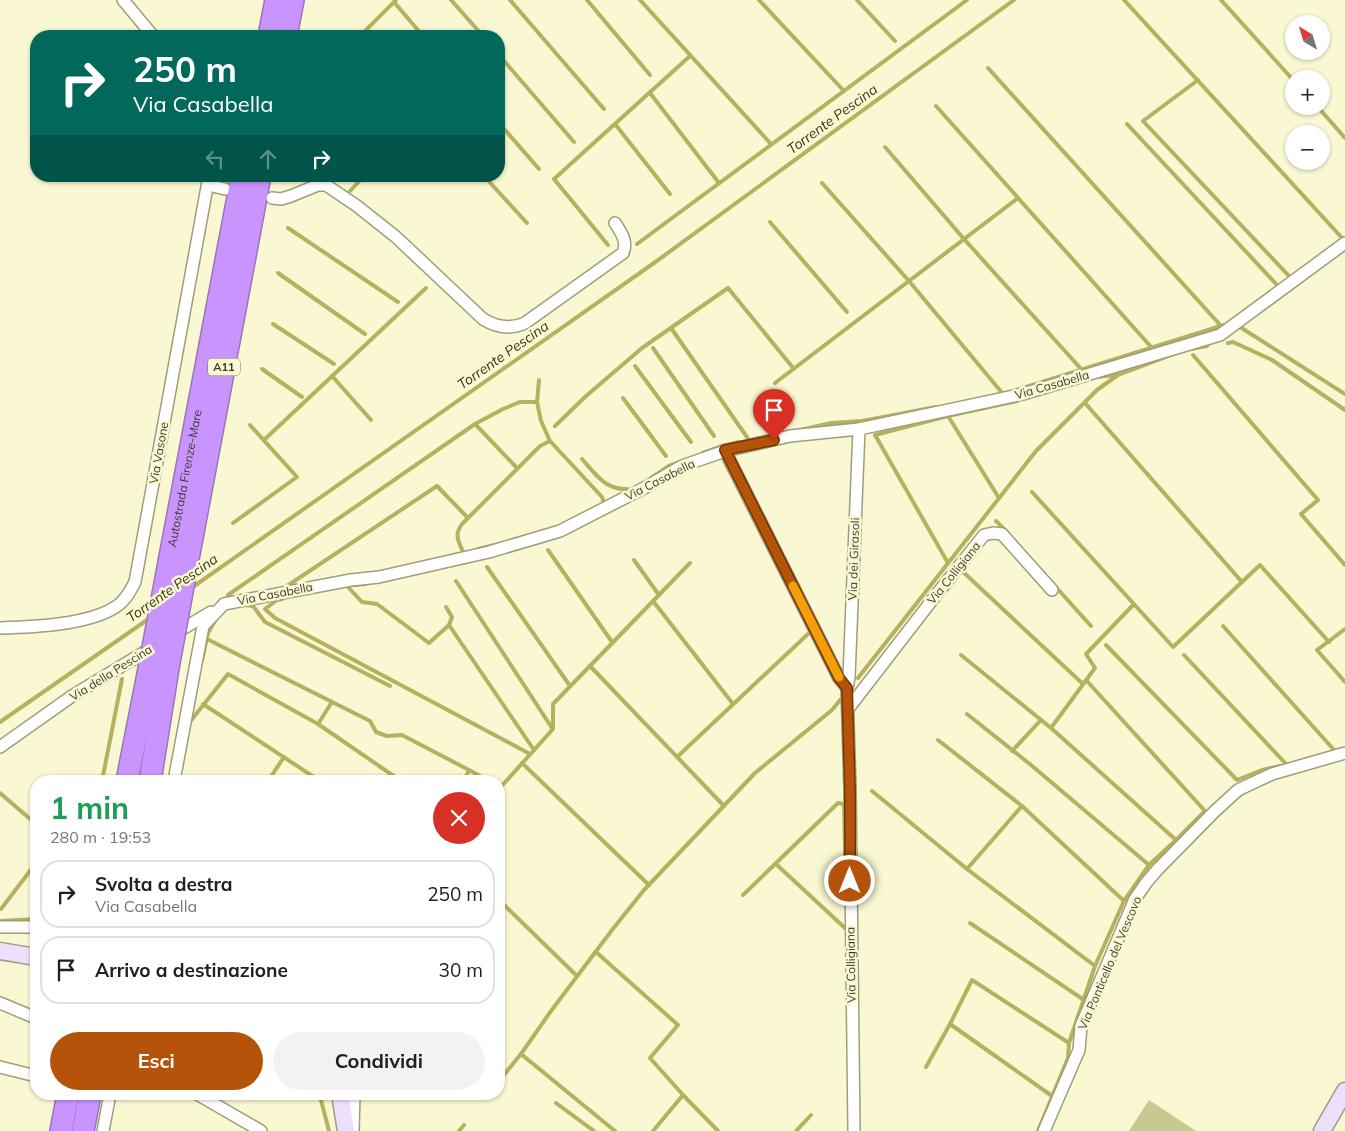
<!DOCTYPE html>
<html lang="it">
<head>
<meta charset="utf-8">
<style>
	body { margin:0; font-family:Mulish,sans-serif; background:#f2f2f2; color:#202124; height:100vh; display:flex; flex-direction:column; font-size:19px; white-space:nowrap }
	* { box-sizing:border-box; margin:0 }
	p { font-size:16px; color:#757577 }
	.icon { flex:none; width:28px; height:28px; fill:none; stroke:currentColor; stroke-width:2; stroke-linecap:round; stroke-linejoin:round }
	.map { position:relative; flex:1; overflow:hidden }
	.sheet { position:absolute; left:30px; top:775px; width:475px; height:325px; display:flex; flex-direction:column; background:#fff; border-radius:20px; box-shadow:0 1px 4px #0004 }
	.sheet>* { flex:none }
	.top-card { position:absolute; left:30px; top:30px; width:475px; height:152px; border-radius:20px; box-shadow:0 1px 4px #0004; background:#00695c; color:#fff; overflow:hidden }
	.needle { width:32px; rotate:322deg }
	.controls { position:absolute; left:1285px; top:15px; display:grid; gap:10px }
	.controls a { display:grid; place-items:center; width:45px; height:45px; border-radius:50%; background:#fff; box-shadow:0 1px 4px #0004; font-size:25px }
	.pin { position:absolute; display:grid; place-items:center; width:42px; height:42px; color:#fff; margin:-51px -21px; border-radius:50% 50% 50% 0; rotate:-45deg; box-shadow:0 0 5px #0007 }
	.pin .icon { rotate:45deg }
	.me { position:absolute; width:55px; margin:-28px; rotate:0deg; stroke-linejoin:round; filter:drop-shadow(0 0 4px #0008) }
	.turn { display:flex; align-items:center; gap:18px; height:105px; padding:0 20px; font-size:22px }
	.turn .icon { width:65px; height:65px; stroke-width:2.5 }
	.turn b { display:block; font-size:35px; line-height:42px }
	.lanes { display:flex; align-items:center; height:48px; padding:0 20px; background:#0003; justify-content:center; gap:25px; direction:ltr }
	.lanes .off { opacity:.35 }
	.round { display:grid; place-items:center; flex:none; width:52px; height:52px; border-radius:26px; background:#f2f2f2 }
	.headline { display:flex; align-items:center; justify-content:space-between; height:85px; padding:0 20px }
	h1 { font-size:30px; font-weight:700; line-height:38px; color:#1e9e55 }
	.action { display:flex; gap:10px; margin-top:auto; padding:10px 20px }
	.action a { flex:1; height:58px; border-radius:30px; background:#b45309; color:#fff; font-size:20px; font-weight:700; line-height:58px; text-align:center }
	.action a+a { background:#f2f2f2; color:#202124 }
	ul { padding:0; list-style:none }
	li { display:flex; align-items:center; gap:15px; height:68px; margin:0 10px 8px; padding:0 10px; border:2px solid #e0e0e0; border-radius:20px }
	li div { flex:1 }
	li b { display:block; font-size:19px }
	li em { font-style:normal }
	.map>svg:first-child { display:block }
	.green { fill:#cac891 }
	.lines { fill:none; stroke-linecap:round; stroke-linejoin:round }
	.stream { stroke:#b5b15e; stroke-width:4 }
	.minor-casing { stroke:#9f9e7a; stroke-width:14 }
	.secondary-casing { stroke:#9f9e7a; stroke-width:19 }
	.motorway-casing { stroke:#9976b6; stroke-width:24 }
	.minor { stroke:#fff; stroke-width:11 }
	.secondary { stroke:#efdfff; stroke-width:16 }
	.motorway { stroke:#ca94ff; stroke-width:21 }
	.motorway-bridge-casing { stroke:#9976b6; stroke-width:24; stroke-linecap:butt }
	.motorway-bridge { stroke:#ca94ff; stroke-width:21 }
	.route-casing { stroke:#753606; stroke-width:12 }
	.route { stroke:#b45309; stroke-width:9 }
	.slow { stroke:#f59e0b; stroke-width:9 }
	.labels { text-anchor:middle; stroke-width:5; stroke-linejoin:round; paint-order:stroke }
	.shield { fill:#f9f8d2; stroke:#76755f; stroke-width:1 }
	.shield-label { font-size:11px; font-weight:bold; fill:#3e3d2e }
	.street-label { font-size:12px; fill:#3e3d2e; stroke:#f9f8d2 }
	.water-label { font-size:14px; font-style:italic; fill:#373510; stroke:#f9f8d2 }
</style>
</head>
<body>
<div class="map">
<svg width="1345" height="1131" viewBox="0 0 1345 1131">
	<rect width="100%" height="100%" fill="#f9f8d2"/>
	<path class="green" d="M1149 1100 1196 1131H1129Z"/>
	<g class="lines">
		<g class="stream">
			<path d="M451 0 483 36"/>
			<path d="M510 0 604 109"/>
			<path d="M587 0 650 75"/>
			<path d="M640 0 771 144"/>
			<path d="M759 0 844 91"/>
			<path d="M857 0 895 41"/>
			<path d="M1124 0 1343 239"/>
			<path d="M1221 0 1294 81"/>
			<path d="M394 2 423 36"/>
			<path d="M360 36 396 0"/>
			<path d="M499 55 574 142"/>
			<path d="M988 68 1222 327"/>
			<path d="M1198 80 1143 121 1290 277"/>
			<path d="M650 93 719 183"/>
			<path d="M936 106 1152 348"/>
			<path d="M1317 106 1345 138"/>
			<path d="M499 123 539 169"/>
			<path d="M615 124 670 194"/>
			<path d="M1127 124 1278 286"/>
			<path d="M885 147 964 239 1082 370"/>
			<path d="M484 176 527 223"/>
			<path d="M822 183 909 281 1003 394"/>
			<path d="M350 191 364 176"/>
			<path d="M770 222 847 312"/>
			<path d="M288 228 398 302"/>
			<path d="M637 244 967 0"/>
			<path d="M608 245 554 179 690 56"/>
			<path d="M278 273 365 334"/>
			<path d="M273 324 334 364"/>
			<path d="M1240 327 1345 394"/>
			<path d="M671 328 749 440"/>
			<path d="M1228 343 1233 342 1272 360 1345 410"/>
			<path d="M653 348 714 436"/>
			<path d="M1190 349 1207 346"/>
			<path d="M1193 355 1318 500 1301 514 1345 565"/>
			<path d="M635 366 691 442"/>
			<path d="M262 369 302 397"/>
			<path d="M332 376 371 420"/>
			<path d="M1096 377 1116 375"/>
			<path d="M539 380 537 402 541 421 550 441 602 497 604 503 601 505"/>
			<path d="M775 383 1018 198"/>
			<path d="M1013 391 1224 325"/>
			<path d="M623 398 666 456"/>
			<path d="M1085 403 1242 582"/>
			<path d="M948 416 999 498"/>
			<path d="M475 424 517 468"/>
			<path d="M555 426 585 397 642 348 728 288 794 369"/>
			<path d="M800 430 831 423 862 421 936 407"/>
			<path d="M264 440 426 288"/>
			<path d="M703 453 722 446 739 442"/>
			<path d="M582 459C598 477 606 491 632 489"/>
			<path d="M651 478 669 466 680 462"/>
			<path d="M1032 492 1173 647 1260 565 1329 642"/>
			<path d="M996 521 1007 532"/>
			<path d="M233 523 297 477 250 425"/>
			<path d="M478 549 495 545"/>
			<path d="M548 550 612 642"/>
			<path d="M463 552C458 539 454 536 462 524L540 446 550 441"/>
			<path d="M634 560 659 595"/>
			<path d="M948 563 875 435 948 416 1017 401"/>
			<path d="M487 567 570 686"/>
			<path d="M961 570 1083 684"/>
			<path d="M456 581 552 728"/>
			<path d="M353 585 366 584"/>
			<path d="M287 586 437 486 468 518"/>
			<path d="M347 586 362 602 377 604 429 643 449 625 452 617 446 607"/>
			<path d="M1055 586 1091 626"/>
			<path d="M190 589 654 263 1014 0"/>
			<path d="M228 595 475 424 503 409 520 402H537"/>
			<path d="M282 599 277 600 265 609 275 618 530 754"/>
			<path d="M653 601 733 704"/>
			<path d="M245 605 253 606 265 622 390 686"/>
			<path d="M449 625 534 750"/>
			<path d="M1223 626 1335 751"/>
			<path d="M1345 629 1317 650 1345 682"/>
			<path d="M207 639 370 721 376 732 387 736 402 735 469 770"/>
			<path d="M1106 645 1237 780 1262 770 1280 766"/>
			<path d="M961 655 1051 728 1176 840"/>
			<path d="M1184 655 1287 765"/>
			<path d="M202 660 208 633 216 619"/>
			<path d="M590 666 724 806"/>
			<path d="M858 678 1036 451 1097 390 1118 375 1174 354"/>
			<path d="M203 704 320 781"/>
			<path d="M967 714 1031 765 1149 865"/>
			<path d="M0 722 150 618"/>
			<path d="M189 723 228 674 318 724 401 781"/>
			<path d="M318 724 332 702"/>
			<path d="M1051 728 1095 668 1086 654 1134 604"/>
			<path d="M938 740 1022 806 1124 901"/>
			<path d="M1012 751 1041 720"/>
			<path d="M677 757 808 634"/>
			<path d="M522 763 649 885"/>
			<path d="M102 781 122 679"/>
			<path d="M268 781 284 757"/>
			<path d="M464 781 469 770 489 781"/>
			<path d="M499 789 553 729V704L690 563"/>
			<path d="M872 791 967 869 1095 966"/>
			<path d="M0 793 36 824"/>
			<path d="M776 864 846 929"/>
			<path d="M967 869 1022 806"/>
			<path d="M743 895 838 803 844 804 846 897"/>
			<path d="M499 900 577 976"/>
			<path d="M1 909 36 863"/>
			<path d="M0 921 36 919"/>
			<path d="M970 923 1084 1000"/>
			<path d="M596 952 678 1025 650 1058 683 1095 718 1131"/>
			<path d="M950 1024 1052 1096"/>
			<path d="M521 1054 615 1131"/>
			<path d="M926 1067 950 1024 972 980 1069 1043"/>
			<path d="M499 1081 521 1054 551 1011 612 930 644 890 755 773 832 710 841 699"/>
			<path d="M318 1094 321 1100 329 1131"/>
			<path d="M556 1103 594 1131"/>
			<path d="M459 1131 464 1125"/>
			<path d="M653 1131 683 1095"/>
			<path d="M796 1131 811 1115"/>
			<path d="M1038 1131 1068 1058 1069 1043 1095 966 1124 901 1149 865 1176 840 1205 811 1086 680"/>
		</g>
		<g class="minor-casing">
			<g id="minor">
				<path d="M123 0 153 36"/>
				<path d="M208 185 225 189"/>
				<path d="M272 198 281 199 291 196 318 185H326L357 206 396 237 483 319C496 327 510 330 525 323L623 253C628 242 621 232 615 223"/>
				<path d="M725 451 839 678 847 688 850 790 854 1131"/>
				<path d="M0 628C32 627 90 625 117 606 126 600 130 591 135 582L209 176"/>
				<path d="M174 634 211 612"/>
				<path d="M847 688 849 677 859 429"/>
				<path d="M848 709 936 595 984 535 993 533 1002 534 1052 590"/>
				<path d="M0 747 72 696 153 647"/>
				<path d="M174 781 203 626 224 604 351 580 379 577 489 552 560 531 646 487 682 466 725 451 790 436 859 429 1023 394 1220 335 1345 243"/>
				<path d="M0 927H36"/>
				<path d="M0 1003 36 1018"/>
				<path d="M0 1067 36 1076"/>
				<path d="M197 1094 261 1131"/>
				<path d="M103 1131 110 1094"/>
				<path d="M353 1131 354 1094"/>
				<path d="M1044 1131 1079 1050 1081 1026 1135 899 1146 883 1158 869 1214 812 1238 790 1272 774 1345 753"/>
			</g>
		</g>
		<g class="secondary-casing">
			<g id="secondary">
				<path d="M0 951 36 957"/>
				<path d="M340 1094 346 1131"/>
				<path d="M1322 1131 1345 1091"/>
			</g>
		</g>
		<g class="motorway-casing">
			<g id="motorway">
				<path d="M269 36 276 0"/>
				<path d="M286 36 293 0"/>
				<path id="s1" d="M170 557 242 176"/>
				<path d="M188 559 260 176"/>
				<path d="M127 781 149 669"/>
				<path d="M150 781 168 668"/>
				<path d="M61 1131 68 1094"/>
				<path d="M83 1131 90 1094"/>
			</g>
		</g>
		<use href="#minor" class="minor"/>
		<use href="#secondary" class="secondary"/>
		<use href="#motorway" class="motorway"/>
		<g class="motorway-bridge-casing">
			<g id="motorway-bridge">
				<path d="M168 668 188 559"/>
				<path d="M149 669 170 557"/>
			</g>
		</g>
		<use href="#motorway-bridge" class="motorway-bridge"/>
	</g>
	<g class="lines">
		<g class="route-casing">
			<path id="route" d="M774 440 725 450 839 678 847 688 850 790V881"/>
		</g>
		<use href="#route" class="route"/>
		<path class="slow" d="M793 586 839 677"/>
	</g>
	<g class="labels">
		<rect class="shield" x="208" y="358.5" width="32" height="17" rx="4"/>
		<g class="shield-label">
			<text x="224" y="371">A11</text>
		</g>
		<g class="street-label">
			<text transform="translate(1052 385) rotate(-16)" y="4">Via Casabella</text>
			<text transform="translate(159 453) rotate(-80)" y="4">Via Vasone</text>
			<text dy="4" stroke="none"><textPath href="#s1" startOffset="80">Autostrada Firenze-Mare</textPath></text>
			<text transform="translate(660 480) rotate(-27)" y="4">Via Casabella</text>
			<text transform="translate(854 559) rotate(-88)" y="4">Via dei Girasoli</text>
			<text transform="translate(954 573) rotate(-51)" y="4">Via Colligiana</text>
			<text transform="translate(275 594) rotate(-11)" y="4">Via Casabella</text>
			<text transform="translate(111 673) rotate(-32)" y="4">Via della Pescina</text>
			<text transform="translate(1110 963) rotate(-67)" y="4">Via Ponticello del Vescovo</text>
			<text transform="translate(851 965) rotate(-91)" y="4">Via Colligiana</text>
		</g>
		<g class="water-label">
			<text transform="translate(832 119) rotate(-36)" y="5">Torrente Pescina</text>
			<text transform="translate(503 355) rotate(-35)" y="5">Torrente Pescina</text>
			<text transform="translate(172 588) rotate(-35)" y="5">Torrente Pescina</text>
		</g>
	</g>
</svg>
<div class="controls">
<a><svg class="needle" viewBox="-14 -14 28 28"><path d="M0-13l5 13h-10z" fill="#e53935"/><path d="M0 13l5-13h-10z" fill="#757577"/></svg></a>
<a>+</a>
<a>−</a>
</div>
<div class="pin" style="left:774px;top:440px;background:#d93025"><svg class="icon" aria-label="arrive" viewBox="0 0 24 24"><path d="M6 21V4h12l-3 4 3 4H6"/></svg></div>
<svg class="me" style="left:850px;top:881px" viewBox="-20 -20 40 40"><circle r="17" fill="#b45309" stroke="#fff" stroke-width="3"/><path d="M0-11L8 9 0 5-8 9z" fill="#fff"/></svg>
<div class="top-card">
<div class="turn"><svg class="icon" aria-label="right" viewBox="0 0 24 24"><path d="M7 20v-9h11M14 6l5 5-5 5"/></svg><div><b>250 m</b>Via Casabella</div></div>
<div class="lanes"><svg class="icon off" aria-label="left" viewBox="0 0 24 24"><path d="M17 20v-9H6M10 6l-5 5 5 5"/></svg><svg class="icon off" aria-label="ahead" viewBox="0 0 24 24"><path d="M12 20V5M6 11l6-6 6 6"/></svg><svg class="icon" aria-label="right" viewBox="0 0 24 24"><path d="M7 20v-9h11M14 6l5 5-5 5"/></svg></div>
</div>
<section class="sheet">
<div class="headline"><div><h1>1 min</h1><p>280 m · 19:53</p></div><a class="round" style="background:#d93025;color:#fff"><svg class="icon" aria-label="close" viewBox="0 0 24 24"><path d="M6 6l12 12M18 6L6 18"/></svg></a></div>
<ul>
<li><svg class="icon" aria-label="right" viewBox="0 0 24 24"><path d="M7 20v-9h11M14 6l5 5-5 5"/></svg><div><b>Svolta a destra</b><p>Via Casabella</p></div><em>250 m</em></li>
<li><svg class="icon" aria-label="arrive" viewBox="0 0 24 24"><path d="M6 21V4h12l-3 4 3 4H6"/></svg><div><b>Arrivo a destinazione</b></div><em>30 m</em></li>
</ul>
<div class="action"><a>Esci</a><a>Condividi</a></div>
</section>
</div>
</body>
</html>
